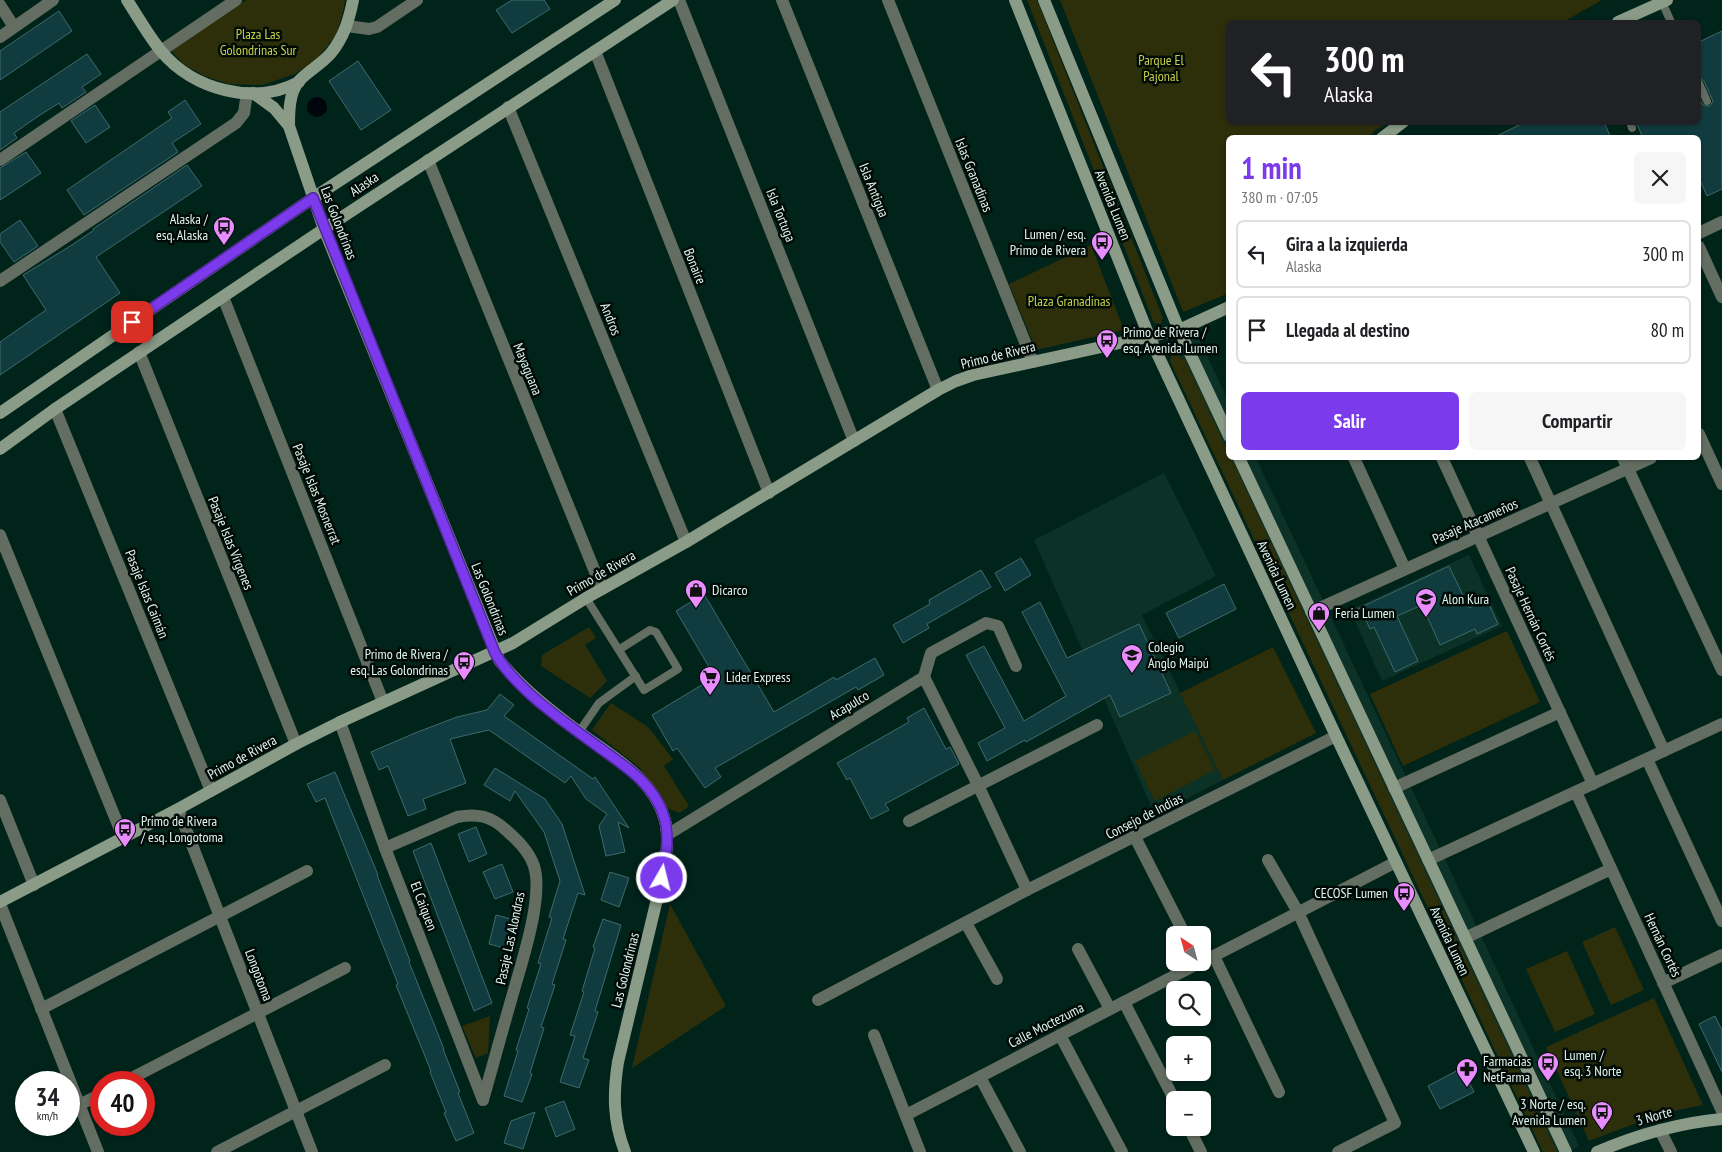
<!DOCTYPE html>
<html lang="es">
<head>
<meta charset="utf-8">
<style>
	body { margin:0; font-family:"PT Sans Narrow",sans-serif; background:#f6f6f6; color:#202124; height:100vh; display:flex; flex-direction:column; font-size:19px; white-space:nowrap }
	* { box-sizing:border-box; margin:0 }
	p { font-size:16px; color:#757577 }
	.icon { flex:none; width:28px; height:28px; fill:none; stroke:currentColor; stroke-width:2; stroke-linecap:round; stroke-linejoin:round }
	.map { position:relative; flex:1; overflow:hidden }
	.sheet { position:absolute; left:1226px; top:135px; width:475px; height:325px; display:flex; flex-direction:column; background:#fff; border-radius:8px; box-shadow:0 1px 4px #0004 }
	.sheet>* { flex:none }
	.hud { position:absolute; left:1226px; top:20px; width:475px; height:105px; border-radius:8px; box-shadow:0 1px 4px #0004; background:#202124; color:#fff; overflow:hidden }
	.needle { width:32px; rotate:324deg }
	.controls { position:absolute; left:1166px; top:926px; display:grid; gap:10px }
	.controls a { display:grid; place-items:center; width:45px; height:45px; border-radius:8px; background:#fff; box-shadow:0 1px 4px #0004; font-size:25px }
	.speed { position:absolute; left:15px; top:1071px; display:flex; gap:10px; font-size:25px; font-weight:700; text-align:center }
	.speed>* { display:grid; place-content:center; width:65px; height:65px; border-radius:50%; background:#fff; box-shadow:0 1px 4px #0004; line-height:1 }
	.speed small { font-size:12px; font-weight:400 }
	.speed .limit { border:8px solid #d22; background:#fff; color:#111 }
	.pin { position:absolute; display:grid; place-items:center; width:42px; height:42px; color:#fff; margin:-21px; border-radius:10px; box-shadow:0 2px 8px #0006 }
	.me { position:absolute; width:55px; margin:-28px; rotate:8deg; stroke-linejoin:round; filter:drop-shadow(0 0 4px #0008) }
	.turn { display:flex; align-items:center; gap:18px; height:105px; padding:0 15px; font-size:22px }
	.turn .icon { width:65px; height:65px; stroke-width:2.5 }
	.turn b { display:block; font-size:35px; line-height:42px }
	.round { display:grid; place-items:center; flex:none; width:52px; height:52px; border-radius:8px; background:#f6f6f6 }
	.overview { display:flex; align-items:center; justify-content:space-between; height:85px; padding:0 15px }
	h1 { font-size:30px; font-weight:800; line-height:38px; color:#7c3aed }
	.primary-button { display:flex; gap:10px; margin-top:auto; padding:10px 15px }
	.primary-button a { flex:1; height:58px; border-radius:8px; background:#7c3aed; color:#fff; font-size:20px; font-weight:800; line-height:58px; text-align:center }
	.primary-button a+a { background:#f6f6f6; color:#202124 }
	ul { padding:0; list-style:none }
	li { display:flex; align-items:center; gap:15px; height:68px; margin:0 10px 8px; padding:0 5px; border:2px solid #e0e0e0; border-radius:8px }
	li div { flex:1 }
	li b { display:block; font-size:19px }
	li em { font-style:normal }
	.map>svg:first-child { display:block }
	.built { fill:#0c3127 }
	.green { fill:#2d2f0a }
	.water { fill:#00060c }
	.building { fill:#103c3f; stroke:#3f6a6d }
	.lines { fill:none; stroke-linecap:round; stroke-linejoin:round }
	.lane { stroke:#636d61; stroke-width:8 }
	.street { stroke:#636d61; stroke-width:12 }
	.secondary { stroke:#8a9b88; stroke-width:12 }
	.route-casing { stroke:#51269a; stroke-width:12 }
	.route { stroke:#7c3aed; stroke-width:9 }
	.labels { text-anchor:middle; stroke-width:5; stroke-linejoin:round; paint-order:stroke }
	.park-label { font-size:14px; fill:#cbd248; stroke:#000a06 }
	.street-label { font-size:14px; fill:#e1f6ee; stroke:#000a06 }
	.poi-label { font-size:14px; fill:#e1f6ee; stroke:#000a06; text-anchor:start }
</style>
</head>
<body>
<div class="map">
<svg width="1722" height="1152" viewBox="0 0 1722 1152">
	<rect width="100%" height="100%" fill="#00241a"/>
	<g class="built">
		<path d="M1197 335 1229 402V458H1256L1491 957 1579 1146 1569 1152H1543L1371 786 1169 347Z"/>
		<path d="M1164 473 1216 576 1142 615 1223 780 1155 815 1034 540Z"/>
		<path d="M1469 555 1502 626 1382 681 1350 610Z"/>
	</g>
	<g class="green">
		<path d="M246 0H345L343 12 336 35 317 59 295 74 262 85 228 84 205 76 186 66 171 51Z"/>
		<path d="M1027 0H1037L1163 318 1161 324 1154 323Z"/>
		<path d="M1060 0H1602L1563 22H1229V122L1389 123 1375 130 1369 137 1229 138V293L1183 312Z"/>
		<path d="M1091 245 1124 330 1036 350 1009 284Z"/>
		<path d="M1172 353 1185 360 1229 454V458H1231L1557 1152H1543L1170 361Z"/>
		<path d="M589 627 596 638 585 645 607 681 590 698 541 666 542 655Z"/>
		<path d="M1507 631 1540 702 1403 766 1370 694Z"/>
		<path d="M1273 647 1316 733 1223 780 1180 693Z"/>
		<path d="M611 703 648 727 673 759 664 766 689 806 680 813 664 807 640 768 592 730Z"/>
		<path d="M1195 731 1215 770 1155 801 1135 761Z"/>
		<path d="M670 904 726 1006 632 1068Z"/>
		<path d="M1615 927 1644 990 1611 1005 1582 942Z"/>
		<path d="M1567 951 1595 1014 1555 1032 1526 969Z"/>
		<path d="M1654 998 1703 1105 1663 1113 1589 1141 1546 1047Z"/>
		<path d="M490 1016 488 1053 476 1058 462 1026Z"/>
	</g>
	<circle class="water" cx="317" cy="107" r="10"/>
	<g class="building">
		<path d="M512 0H544L550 9 512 33 496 10Z"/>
		<path d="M59 11 72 31 0 80V51Z"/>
		<path d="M1722 31V189L1707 196 1699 178V138H1643L1636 122H1699V96L1702 104 1706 106H1710L1713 101 1704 81 1699 77V42Z"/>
		<path d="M87 54 101 74 82 87 86 92 62 108 59 103 37 117 14 133 17 138 0 150V112Z"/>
		<path d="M358 61 391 110 361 130 329 81Z"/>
		<path d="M185 100 201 124 172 143 178 152 84 215 67 190 172 118 168 112Z"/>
		<path d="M95 105 110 127 86 143 71 121Z"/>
		<path d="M1525 122H1604L1611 138H1493Z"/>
		<path d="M26 152 41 173 0 200V168Z"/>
		<path d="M187 165 202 186 96 257 120 293 0 375V342L46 310 23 275 72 245 94 230 93 229Z"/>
		<path d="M20 220 38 246 14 262 0 242V234Z"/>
		<path d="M1021 558 1031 575 1005 591 995 573Z"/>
		<path d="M1449 566 1469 608 1487 600 1498 624 1477 634 1475 629 1440 645 1422 605 1397 616 1418 661 1395 672 1374 627 1370 629 1366 620 1353 611Z"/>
		<path d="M981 570 991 587 927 624 929 628 903 643 893 625 930 604 929 600Z"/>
		<path d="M1224 584 1236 609 1179 638 1166 613Z"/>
		<path d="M704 594 774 712 834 677 836 680 875 658 884 675 858 690 856 687 715 768 721 777 705 788 677 748 673 751 652 715 715 677 676 611Z"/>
		<path d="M1040 602 1067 658 1139 624 1171 693 1120 717 1110 695 1026 742 1025 740 987 761 978 743 1005 728 966 655 984 646 1024 721 1066 696 1022 612Z"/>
		<path d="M500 694 514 705 504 716 593 779 595 777 629 828 618 822 625 852 606 856 599 826 607 814 586 799 571 776 565 783 489 730 450 739 466 783 423 799 426 809 408 816 388 766 379 770 371 752 415 733 457 717 487 710Z"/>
		<path d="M924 708 946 749 950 747 959 764 885 804 889 810 871 819 850 778 847 780 837 763 909 722 907 718Z"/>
		<path d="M495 768 545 799 562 824 585 895 578 893 563 939 566 940 552 984 555 985 541 1027 544 1028 530 1073 532 1074 522 1102 504 1096 518 1051 516 1050 529 1009 527 1008 541 964 538 963 552 918 549 917 560 881 544 832 515 791 510 801 484 785Z"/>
		<path d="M335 772 378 875H377L410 961 409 962 444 1049H443L460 1092 458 1093 474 1133 456 1141 444 1113 446 1112 430 1072 431 1071 396 985 398 984 325 798 316 802 307 784Z"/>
		<path d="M476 827 487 854 469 862 458 834Z"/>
		<path d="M431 843 492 1003 474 1011 413 851Z"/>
		<path d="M502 864 513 892 495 899 483 872Z"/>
		<path d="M610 872 629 878 619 907 601 900Z"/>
		<path d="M496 915 515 920 508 949 489 944Z"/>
		<path d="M603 919 621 925 595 1011 598 1012 583 1058 589 1060 579 1088 560 1082 575 1036 570 1035 584 992 582 991 595 948 593 947Z"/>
		<path d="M1715 1016 1722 1030V1072L1699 1024Z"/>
		<path d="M1462 1068 1474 1092 1440 1109 1428 1086Z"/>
		<path d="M564 1101 575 1129 556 1137 545 1108Z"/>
		<path d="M535 1112 523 1149 504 1143 511 1121Z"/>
	</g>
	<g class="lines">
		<g class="lane">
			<path d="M1662 2 1671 22"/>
			<path d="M1699 83 1707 101"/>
			<path d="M1630 122 1632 128"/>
			<path d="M586 598 644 690 678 669 656 632 650 630 620 649"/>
			<path d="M579 732 599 703 636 676"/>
		</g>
		<g class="street">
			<path d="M679 0 854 441"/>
			<path d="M782 0 938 390"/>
			<path d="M888 0 1033 362"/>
			<path d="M0 5 14 27"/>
			<path d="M347 26 369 29 377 27 417 0"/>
			<path d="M0 37 53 0"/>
			<path d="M595 51 769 493"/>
			<path d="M508 107 686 542"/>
			<path d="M0 160 236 0"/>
			<path d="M428 160 602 589"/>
			<path d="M1699 233 1722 222"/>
			<path d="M1699 247 1722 297"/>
			<path d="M0 281 236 123 244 113 247 93"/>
			<path d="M223 297 383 702"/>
			<path d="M139 352 296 744"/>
			<path d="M55 409 211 791"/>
			<path d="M1699 434 1722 484"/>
			<path d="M1354 458 1405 569"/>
			<path d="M1442 458 1593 784"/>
			<path d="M1530 458 1664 751"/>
			<path d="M1623 458 1722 670"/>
			<path d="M0 535 123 837"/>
			<path d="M1311 612 1651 458"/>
			<path d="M924 677 978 785 1027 890"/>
			<path d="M340 722 385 848 483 1100"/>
			<path d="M1647 759 1722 921"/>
			<path d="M1394 788 1560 712"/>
			<path d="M1576 792 1722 1111"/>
			<path d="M0 800 34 885"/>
			<path d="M178 809 312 1152"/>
			<path d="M909 821 1097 725"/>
			<path d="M667 835 924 677 931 653 986 623 998 626 1016 666"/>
			<path d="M1135 837 1185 935"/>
			<path d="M385 848 457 817C477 813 491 816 506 830 517 840 529 851 534 866 544 898 521 964 512 997 502 1031 493 1065 483 1100"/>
			<path d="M1268 860 1298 912 1395 1123 1338 1152"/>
			<path d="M1428 860 1722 724"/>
			<path d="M0 904 98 1152"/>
			<path d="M966 923 997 979"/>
			<path d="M1465 938 1611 869"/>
			<path d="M1078 949 1110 1009"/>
			<path d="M1214 956 1279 1092"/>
			<path d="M1202 962 1396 862"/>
			<path d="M1663 983 1722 955"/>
			<path d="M818 1000 1027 890 1336 736"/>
			<path d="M1124 1002 1175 1101"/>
			<path d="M41 1009 307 871"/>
			<path d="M874 1035 920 1152"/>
			<path d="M1060 1035 1122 1152"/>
			<path d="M980 1077 1020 1152"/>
			<path d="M124 1082 345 968"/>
			<path d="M79 1105 101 1094"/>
			<path d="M906 1115 1201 962"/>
			<path d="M1189 1128 1201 1152"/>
			<path d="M1660 1130 1671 1152"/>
			<path d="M217 1152 385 1065"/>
		</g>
		<g class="secondary">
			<path d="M127 0C138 17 148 35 161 51 193 90 254 106 299 82"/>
			<path d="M1015 0 1149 336 1336 736 1534 1152"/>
			<path d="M1044 0 1179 330 1229 436"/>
			<path d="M1618 22 1667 0"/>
			<path d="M253 93 274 108 289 126 324 229 499 660C521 688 550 710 579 732 609 755 652 777 664 817 670 836 666 858 662 878L618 1062C613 1094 613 1121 625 1152"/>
			<path d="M289 126C289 112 289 93 299 81 308 71 322 64 331 53 344 37 349 20 353 0"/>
			<path d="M1382 138 1403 122"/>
			<path d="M0 413 313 198 615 0"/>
			<path d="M0 449 55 409 324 229 673 0"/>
			<path d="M1239 458 1566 1152"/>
			<path d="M0 902 178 809 296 744 340 722 513 643 586 598 686 542 938 390 956 381 973 375 1179 330 1229 307"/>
			<path d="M1597 1152C1637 1135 1678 1123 1722 1119"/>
		</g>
	</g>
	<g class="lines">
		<g class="route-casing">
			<path id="route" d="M132 322 313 198 495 653C516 690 566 723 600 748 625 766 655 785 664 817 670 836 666 858 662 878"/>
		</g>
		<use href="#route" class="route"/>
	</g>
	<defs>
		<g id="bus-pin" transform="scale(1.125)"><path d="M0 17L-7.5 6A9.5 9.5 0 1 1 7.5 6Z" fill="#e98dfe" stroke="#000a06"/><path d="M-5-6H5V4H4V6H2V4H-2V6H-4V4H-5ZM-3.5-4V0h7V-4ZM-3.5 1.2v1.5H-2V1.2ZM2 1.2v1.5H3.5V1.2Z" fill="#111"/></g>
		<g id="shop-pin" transform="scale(1.125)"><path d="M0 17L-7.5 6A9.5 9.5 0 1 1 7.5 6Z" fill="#e98dfe" stroke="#000a06"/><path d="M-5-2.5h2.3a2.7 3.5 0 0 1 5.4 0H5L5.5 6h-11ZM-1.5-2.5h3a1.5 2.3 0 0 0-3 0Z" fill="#111"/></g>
		<g id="school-pin" transform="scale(1.125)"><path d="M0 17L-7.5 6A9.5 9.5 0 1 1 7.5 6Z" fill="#e98dfe" stroke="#000a06"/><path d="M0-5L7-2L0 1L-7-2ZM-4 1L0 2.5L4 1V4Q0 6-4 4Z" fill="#111"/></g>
		<g id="supermarket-pin" transform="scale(1.125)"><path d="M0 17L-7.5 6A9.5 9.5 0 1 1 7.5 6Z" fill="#e98dfe" stroke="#000a06"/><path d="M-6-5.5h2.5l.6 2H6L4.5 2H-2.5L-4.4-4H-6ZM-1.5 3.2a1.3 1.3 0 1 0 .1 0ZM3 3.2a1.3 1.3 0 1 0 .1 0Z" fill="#111"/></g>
		<g id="pharmacy-pin" transform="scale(1.125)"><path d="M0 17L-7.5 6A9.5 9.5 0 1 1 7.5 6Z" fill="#e98dfe" stroke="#000a06"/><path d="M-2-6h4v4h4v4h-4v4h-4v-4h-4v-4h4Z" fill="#111"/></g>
	</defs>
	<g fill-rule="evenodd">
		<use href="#bus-pin" x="224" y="227"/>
		<use href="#bus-pin" x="1102" y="242"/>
		<use href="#bus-pin" x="1107" y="340"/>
		<use href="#shop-pin" x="696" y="590"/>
		<use href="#school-pin" x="1426" y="599"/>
		<use href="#shop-pin" x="1319" y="613"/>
		<use href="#school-pin" x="1132" y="655"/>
		<use href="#bus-pin" x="464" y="662"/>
		<use href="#supermarket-pin" x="710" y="677"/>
		<use href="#bus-pin" x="125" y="829"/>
		<use href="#bus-pin" x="1404" y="893"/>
		<use href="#bus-pin" x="1548" y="1063"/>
		<use href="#pharmacy-pin" x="1467" y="1069"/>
		<use href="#bus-pin" x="1602" y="1112"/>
	</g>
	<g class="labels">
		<g class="park-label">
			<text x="258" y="39">Plaza Las<tspan x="258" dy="16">Golondrinas Sur</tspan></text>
			<text x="1161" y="65">Parque El<tspan x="1161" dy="16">Pajonal</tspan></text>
			<text x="1069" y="306">Plaza Granadinas</text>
		</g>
		<g class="street-label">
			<text transform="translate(974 175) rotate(68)" y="5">Islas Granadinas</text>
			<text transform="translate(364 184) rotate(-34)" y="5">Alaska</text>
			<text transform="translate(874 190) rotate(68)" y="5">Isla Antigua</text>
			<text transform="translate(1113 205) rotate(68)" y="5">Avenida Lumen</text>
			<text transform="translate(781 215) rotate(68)" y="5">Isla Tortuga</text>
			<text transform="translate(339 223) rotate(69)" y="5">Las Golondrinas</text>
			<text transform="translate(695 266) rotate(68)" y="5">Bonaire</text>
			<text transform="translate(611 319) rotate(68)" y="5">Andros</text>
			<text transform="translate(998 355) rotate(-14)" y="5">Primo de Rivera</text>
			<text transform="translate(528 369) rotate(68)" y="5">Mayaguana</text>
			<text transform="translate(317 494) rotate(68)" y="5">Pasaje Islas Mosnerrat</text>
			<text transform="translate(1475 521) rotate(-24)" y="5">Pasaje Atacameños</text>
			<text transform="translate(231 543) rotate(68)" y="5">Pasaje Islas Vírgenes</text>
			<text transform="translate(601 573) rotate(-30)" y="5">Primo de Rivera</text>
			<text transform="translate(1277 575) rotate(65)" y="5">Avenida Lumen</text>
			<text transform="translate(147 594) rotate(68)" y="5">Pasaje Islas Caimán</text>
			<text transform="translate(490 599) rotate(68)" y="5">Las Golondrinas</text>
			<text transform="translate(1531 614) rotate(65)" y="5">Pasaje Hernán Cortés</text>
			<text transform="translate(849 705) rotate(-31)" y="5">Acapulco</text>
			<text transform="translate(242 757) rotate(-29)" y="5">Primo de Rivera</text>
			<text transform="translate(1144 816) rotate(-27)" y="5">Consejo de Indias</text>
			<text transform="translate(424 906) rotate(69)" y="5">El Caiquen</text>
			<text transform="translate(510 938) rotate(-78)" y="5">Pasaje Las Alondras</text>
			<text transform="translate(1450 941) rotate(65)" y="5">Avenida Lumen</text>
			<text transform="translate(1663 945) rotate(65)" y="5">Hernán Cortés</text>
			<text transform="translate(625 970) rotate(-76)" y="5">Las Golondrinas</text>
			<text transform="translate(259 975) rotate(69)" y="5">Longotoma</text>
			<text transform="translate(1046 1025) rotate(-27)" y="5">Calle Moctezuma</text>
			<text transform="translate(1654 1116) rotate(-16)" y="5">3 Norte</text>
		</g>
		<g class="poi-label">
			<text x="208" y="224" text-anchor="end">Alaska /<tspan x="208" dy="16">esq. Alaska</tspan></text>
			<text x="1086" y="239" text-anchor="end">Lumen / esq.<tspan x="1086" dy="16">Primo de Rivera</tspan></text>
			<text x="1123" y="337">Primo de Rivera /<tspan x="1123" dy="16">esq. Avenida Lumen</tspan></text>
			<text x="712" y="595">Dicarco</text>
			<text x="1442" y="604">Alon Kura</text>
			<text x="1335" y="618">Feria Lumen</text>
			<text x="1148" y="652">Colegio<tspan x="1148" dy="16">Anglo Maipú</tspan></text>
			<text x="448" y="659" text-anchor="end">Primo de Rivera /<tspan x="448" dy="16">esq. Las Golondrinas</tspan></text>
			<text x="726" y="682">Lider Express</text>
			<text x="141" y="826">Primo de Rivera<tspan x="141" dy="16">/ esq. Longotoma</tspan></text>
			<text x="1388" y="898" text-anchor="end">CECOSF Lumen</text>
			<text x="1564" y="1060">Lumen /<tspan x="1564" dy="16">esq. 3 Norte</tspan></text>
			<text x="1483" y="1066">Farmacias<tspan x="1483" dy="16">NetFarma</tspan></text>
			<text x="1586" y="1109" text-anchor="end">3 Norte / esq.<tspan x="1586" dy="16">Avenida Lumen</tspan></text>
		</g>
	</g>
</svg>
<div class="controls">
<a><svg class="needle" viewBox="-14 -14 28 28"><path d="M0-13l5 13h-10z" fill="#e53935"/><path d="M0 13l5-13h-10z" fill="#757577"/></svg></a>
<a><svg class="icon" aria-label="search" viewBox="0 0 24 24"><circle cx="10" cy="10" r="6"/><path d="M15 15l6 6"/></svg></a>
<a>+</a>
<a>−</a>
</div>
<div class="speed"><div>34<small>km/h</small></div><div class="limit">40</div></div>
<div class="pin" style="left:132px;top:322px;background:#d93025"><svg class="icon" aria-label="arrive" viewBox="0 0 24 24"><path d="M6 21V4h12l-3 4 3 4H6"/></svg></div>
<svg class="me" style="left:662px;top:878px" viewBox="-20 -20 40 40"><circle r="17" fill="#7c3aed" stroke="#fff" stroke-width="3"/><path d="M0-11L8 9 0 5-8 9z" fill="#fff"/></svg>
<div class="hud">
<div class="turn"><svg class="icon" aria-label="left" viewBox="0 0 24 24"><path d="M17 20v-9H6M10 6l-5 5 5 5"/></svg><div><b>300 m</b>Alaska</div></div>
</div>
<section class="sheet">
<div class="overview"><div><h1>1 min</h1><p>380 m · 07:05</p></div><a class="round"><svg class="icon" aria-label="close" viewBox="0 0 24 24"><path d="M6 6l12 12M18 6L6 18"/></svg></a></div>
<ul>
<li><svg class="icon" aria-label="left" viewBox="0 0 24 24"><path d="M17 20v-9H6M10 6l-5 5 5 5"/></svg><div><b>Gira a la izquierda</b><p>Alaska</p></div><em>300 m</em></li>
<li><svg class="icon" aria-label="arrive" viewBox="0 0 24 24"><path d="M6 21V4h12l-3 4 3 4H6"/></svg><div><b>Llegada al destino</b></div><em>80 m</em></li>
</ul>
<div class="primary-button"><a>Salir</a><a>Compartir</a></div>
</section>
</div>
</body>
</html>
